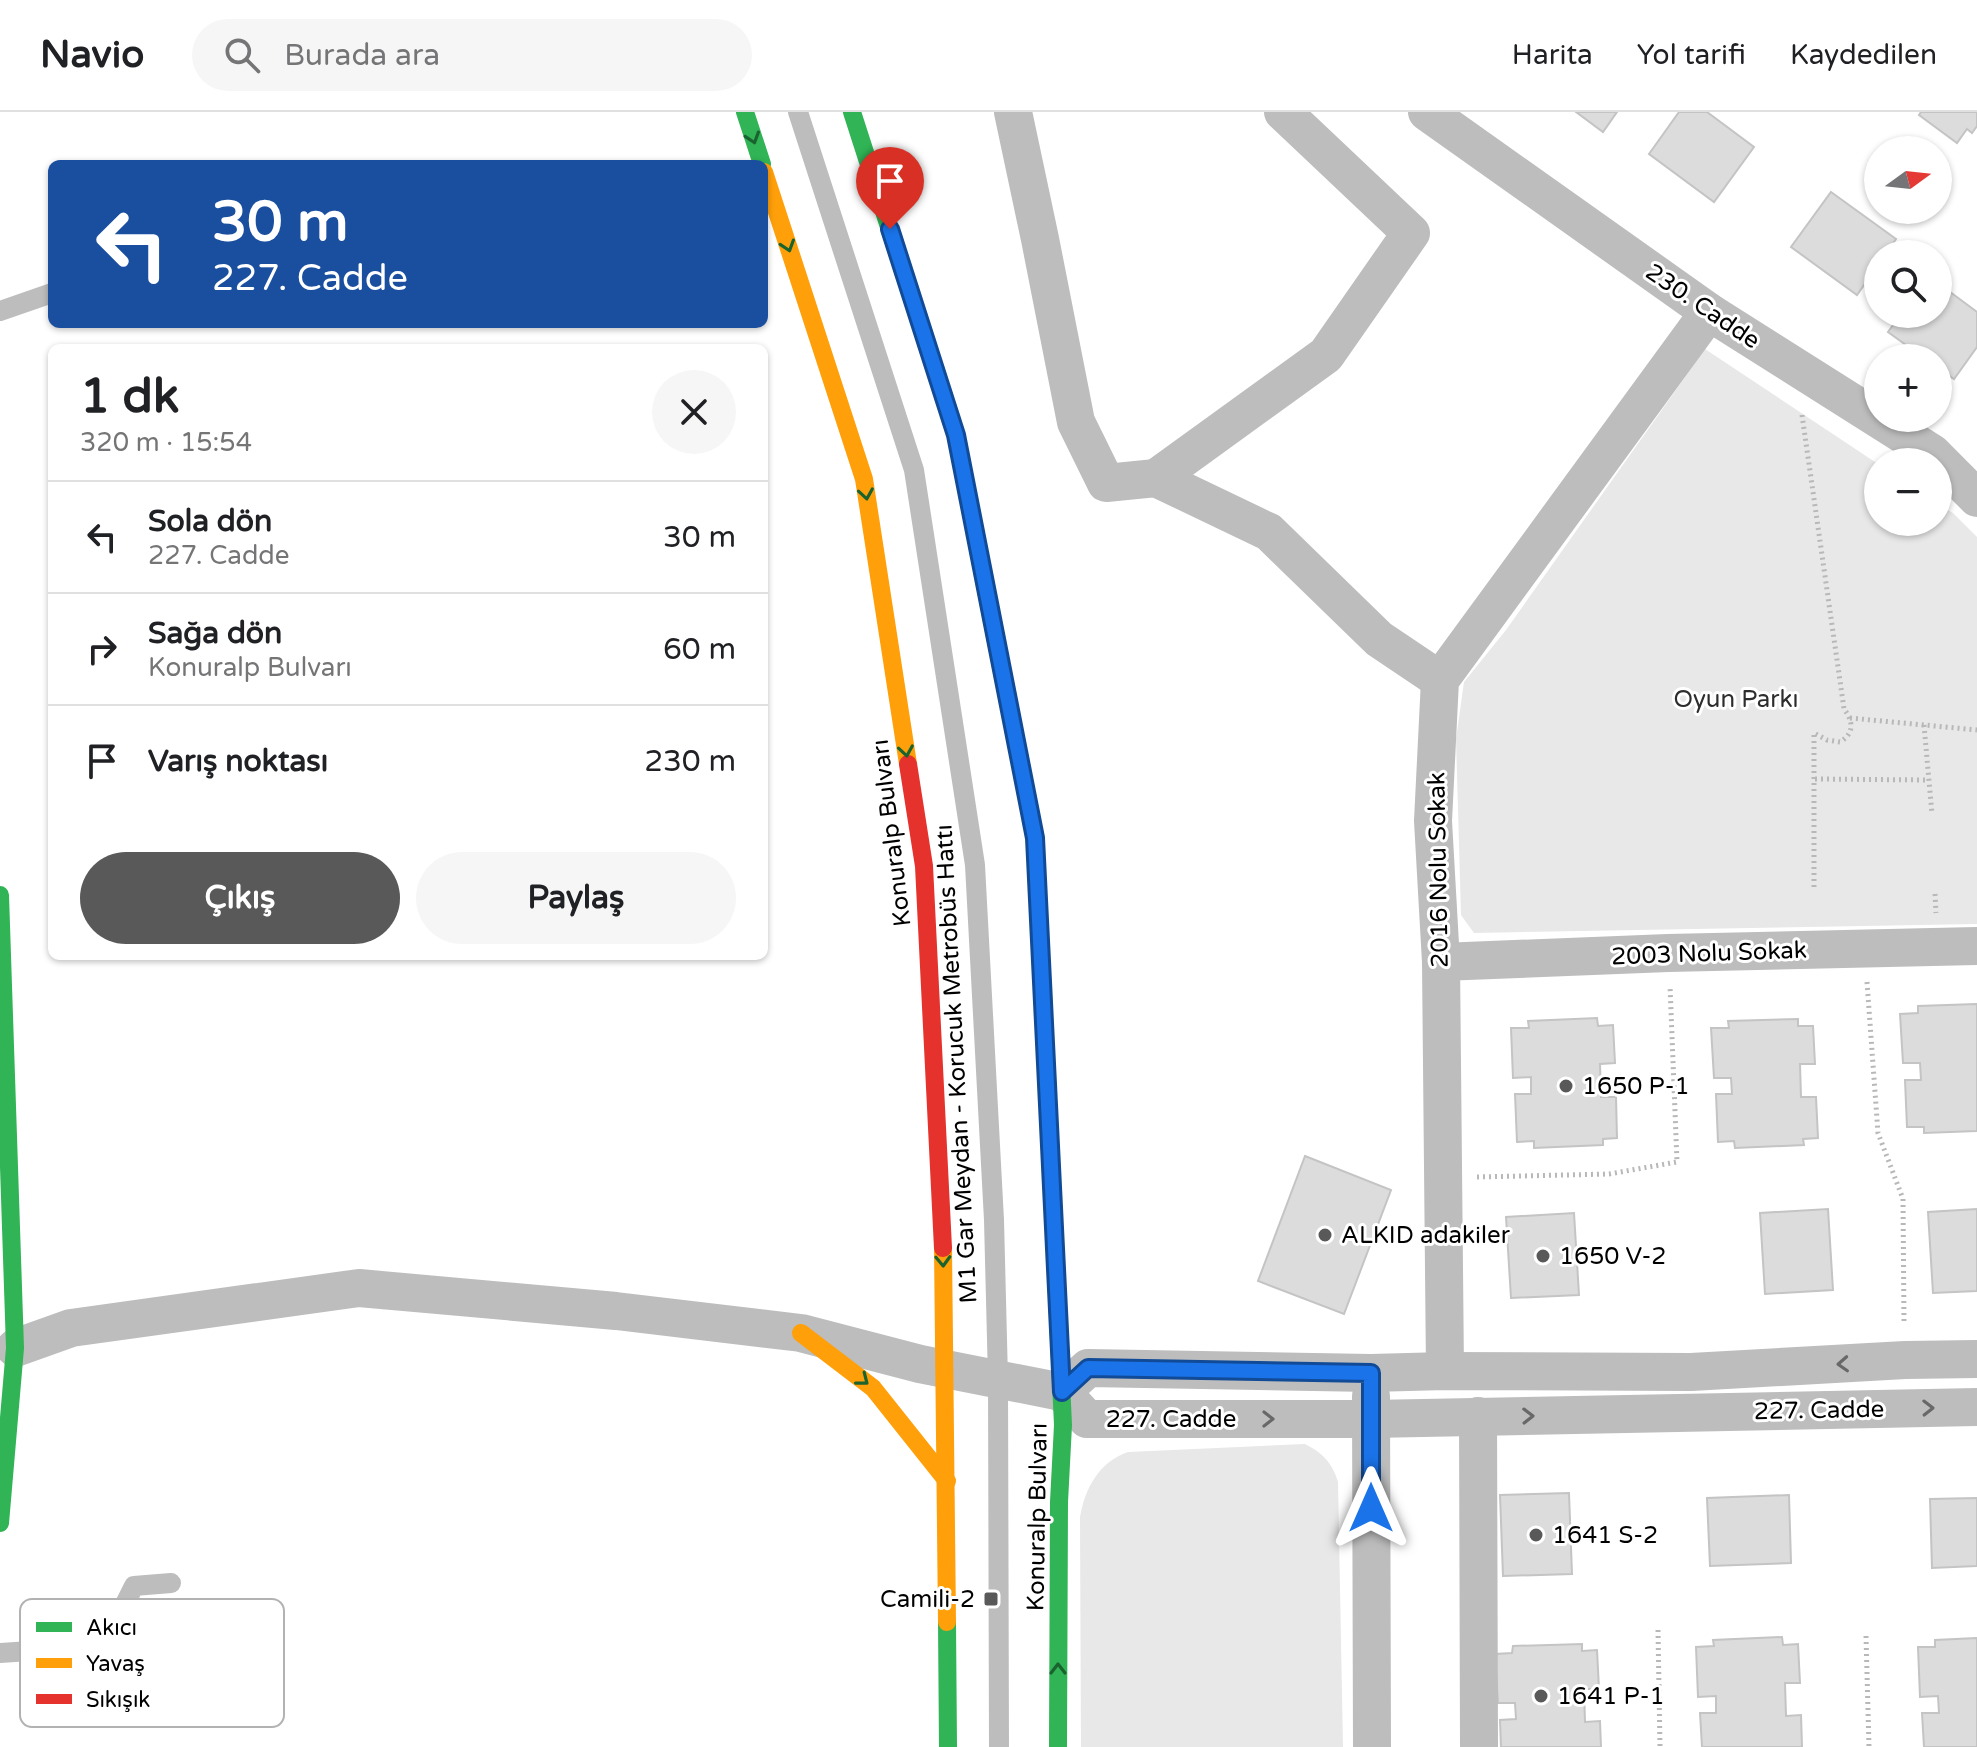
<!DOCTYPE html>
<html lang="tr">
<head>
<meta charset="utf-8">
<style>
	body { margin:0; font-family:"Varela Round",sans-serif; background:#f6f6f6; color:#202124; height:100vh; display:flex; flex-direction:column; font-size:30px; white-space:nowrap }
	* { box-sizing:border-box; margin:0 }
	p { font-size:26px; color:#757577 }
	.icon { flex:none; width:44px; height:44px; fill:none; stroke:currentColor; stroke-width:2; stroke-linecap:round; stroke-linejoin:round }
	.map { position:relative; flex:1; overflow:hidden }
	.drawer { position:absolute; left:48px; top:232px; width:720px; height:616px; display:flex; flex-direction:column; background:#fff; border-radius:12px; box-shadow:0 2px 6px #0004 }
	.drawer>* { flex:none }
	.guide { position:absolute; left:48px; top:48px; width:720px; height:168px; border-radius:12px; box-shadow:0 2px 6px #0004; background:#1a4fa0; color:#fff; overflow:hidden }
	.needle { width:52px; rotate:75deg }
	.fabs { position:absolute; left:1864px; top:24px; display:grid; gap:16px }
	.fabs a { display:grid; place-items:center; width:88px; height:88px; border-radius:50%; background:#fff; box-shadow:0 2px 6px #0004; font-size:40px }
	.pin { position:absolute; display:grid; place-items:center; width:68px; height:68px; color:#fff; margin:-82px -34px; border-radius:50% 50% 50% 0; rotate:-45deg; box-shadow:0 0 8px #0007 }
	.pin .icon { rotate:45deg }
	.me { position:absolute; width:88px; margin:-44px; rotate:0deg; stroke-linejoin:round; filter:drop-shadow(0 0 6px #0008) }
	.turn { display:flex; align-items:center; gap:28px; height:168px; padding:0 32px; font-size:36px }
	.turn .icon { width:104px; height:104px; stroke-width:2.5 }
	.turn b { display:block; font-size:56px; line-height:68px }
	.round { display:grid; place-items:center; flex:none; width:84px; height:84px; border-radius:42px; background:#f6f6f6 }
	.head { display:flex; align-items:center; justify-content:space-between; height:136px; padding:0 32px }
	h1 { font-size:48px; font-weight:700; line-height:60px }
	.button { display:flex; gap:16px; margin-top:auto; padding:16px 32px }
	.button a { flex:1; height:92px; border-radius:48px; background:#595959; color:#fff; font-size:32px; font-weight:700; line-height:92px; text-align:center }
	.button a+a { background:#f6f6f6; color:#202124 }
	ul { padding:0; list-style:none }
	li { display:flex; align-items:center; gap:24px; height:112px; padding:0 32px; border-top:2px solid #e0e0e0 }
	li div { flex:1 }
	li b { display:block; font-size:30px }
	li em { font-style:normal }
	header { display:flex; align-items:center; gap:48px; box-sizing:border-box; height:112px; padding:0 40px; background:#fff; border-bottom:2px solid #e0e0e0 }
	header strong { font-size:38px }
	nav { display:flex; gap:44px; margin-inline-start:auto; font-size:28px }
	.search { width:560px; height:72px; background:#f6f6f6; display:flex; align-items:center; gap:20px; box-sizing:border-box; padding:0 28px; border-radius:44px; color:#757577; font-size:30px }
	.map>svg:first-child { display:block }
	.green { fill:#e8e8e8 }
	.building { fill:#dcdcdc; stroke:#c4c4c4; stroke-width:2 }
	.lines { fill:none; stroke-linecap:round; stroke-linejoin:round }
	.path { stroke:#b8b8b8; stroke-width:5; stroke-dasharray:2 4; stroke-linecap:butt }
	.lane { stroke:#bdbdbd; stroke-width:20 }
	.street { stroke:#bdbdbd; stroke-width:38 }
	.fast { stroke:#30b455; stroke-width:18 }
	.slow { stroke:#ff9f0a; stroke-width:18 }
	.jam { stroke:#e5322d; stroke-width:18 }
	.oneway { stroke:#1a632f }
	.oneway2 { stroke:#686868 }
	.route-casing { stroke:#114b97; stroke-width:20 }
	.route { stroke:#1a73e8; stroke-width:14 }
	.poi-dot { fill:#595959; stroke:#fff; stroke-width:3 }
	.labels { text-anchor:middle; stroke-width:6; stroke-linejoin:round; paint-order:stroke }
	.street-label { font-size:24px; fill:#000; stroke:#fff }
	.park-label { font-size:24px; fill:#2d2d2d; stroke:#fff }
	.poi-label { font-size:24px; fill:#000; stroke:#fff; text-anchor:start }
	.key { fill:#fff; stroke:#b2b2b2; stroke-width:2 }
	.key-label { font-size:22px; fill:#000 }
</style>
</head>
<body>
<header>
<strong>Navio</strong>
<div class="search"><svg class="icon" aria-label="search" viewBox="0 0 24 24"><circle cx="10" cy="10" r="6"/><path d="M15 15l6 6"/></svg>Burada ara</div>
<nav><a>Harita</a><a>Yol tarifi</a><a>Kaydedilen</a></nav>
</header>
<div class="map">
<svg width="1977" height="1635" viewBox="0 0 1977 1635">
	<rect width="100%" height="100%" fill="#fff"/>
	<g class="green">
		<path d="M1705 237 1878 352V410H1938V392L1953 401 1977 425V812L1474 821 1461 803 1456 627 1464 570 1506 518Z"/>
		<path d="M1305 1332C1323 1341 1332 1351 1338 1370L1343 1635H1081L1080 1405C1085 1376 1099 1350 1128 1340Z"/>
	</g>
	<g class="building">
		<path d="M1576 0H1617L1603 20Z"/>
		<path d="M1679 0H1707L1754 35 1714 90 1649 42Z"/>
		<path d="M1921 0H1977V14L1972 21 1967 17 1957 31 1919 3Z"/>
		<path d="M1831 80 1896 127 1886 142H1878V153L1857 183 1791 135Z"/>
		<path d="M1938 171 1977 200V235L1954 267 1938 256V246H1924L1888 220 1901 202H1938Z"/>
		<path d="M1977 892V1019L1924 1021V1015H1907L1905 968H1921L1920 951H1903L1900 902 1918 901V894Z"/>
		<path d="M1597 906 1598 914 1613 913 1615 951 1600 952 1601 985H1616L1617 1026 1603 1027V1033L1534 1036V1029L1517 1030 1515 982H1531V965L1513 966 1511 916H1529L1528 909Z"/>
		<path d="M1798 907V914H1813L1815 952H1800L1801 985H1816L1818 1026 1803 1027 1804 1033 1735 1036 1734 1029 1718 1030 1716 982H1732L1731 966H1714L1711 916H1729L1728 909Z"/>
		<path d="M1305 1044 1391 1078 1344 1202 1258 1169Z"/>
		<path d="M1828 1097 1833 1178 1765 1182 1760 1101Z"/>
		<path d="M1977 1097V1179L1933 1181 1928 1100Z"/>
		<path d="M1574 1101 1579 1183 1511 1186 1506 1105Z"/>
		<path d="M1569 1381 1572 1462 1503 1464 1500 1383Z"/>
		<path d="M1789 1383 1791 1451 1710 1454 1707 1386Z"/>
		<path d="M1977 1386V1454L1932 1456 1930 1387Z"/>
		<path d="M1782 1525 1783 1533 1798 1532 1800 1571H1785L1786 1604 1801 1603 1802 1635H1702L1700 1601H1716V1584L1698 1585 1696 1535 1714 1534 1713 1528Z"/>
		<path d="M1977 1526V1635H1924L1922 1601H1939L1938 1584 1920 1585 1918 1535H1935V1528Z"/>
		<path d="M1582 1532V1539L1597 1538 1599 1577H1584L1585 1610 1600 1609 1601 1635H1501L1500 1608 1516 1607 1515 1591H1498L1495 1542 1512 1541 1513 1534Z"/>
	</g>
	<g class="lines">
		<g class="path">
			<path d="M1802 303 1844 597C1853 609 1855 621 1840 630L1827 628 1814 621V777"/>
			<path d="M1850 606 1977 618"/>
			<path d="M1924 613 1932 702"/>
			<path d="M1815 667 1929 668"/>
			<path d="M1935 782 1936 801"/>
			<path d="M1867 870 1878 1021 1903 1087 1904 1211"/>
			<path d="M1477 1065 1609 1062 1677 1050 1670 874"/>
			<path d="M1658 1518 1660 1635"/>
			<path d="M1866 1524 1869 1635"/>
		</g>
		<g class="lane">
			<path d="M798 0 914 358 975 753 994 1108 998 1267 999 1635"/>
			<path d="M0 199 52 181"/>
			<path d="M0 1541 104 1534 134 1474 171 1471"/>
		</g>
		<g class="street">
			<path d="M1013 0 1040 127 1076 310 1106 371 1156 366 1269 420 1379 527 1440 568"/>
			<path d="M1427 0 1709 200 1932 341 1977 386"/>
			<path d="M1156 366 1326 243 1411 121 1283 0"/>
			<path d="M1441 850 1668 841 1977 834"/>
			<path d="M15 1236 71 1216 359 1176 616 1199 801 1221 920 1252 1062 1280"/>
			<path d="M1445 1259 1441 850 1433 709 1440 568 1709 200"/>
			<path d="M1062 1280 1087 1307H1371L1977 1295"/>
			<path d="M1062 1280 1088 1256 1371 1261 1445 1259 1691 1260 1905 1248 1977 1247"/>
			<path d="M1371 1284 1372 1635"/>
			<path d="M1478 1304 1479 1635"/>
		</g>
		<g class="fast">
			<path d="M745 0 762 52"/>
			<path d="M852 0 956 323 991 504"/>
			<path d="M0 783 15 1236 0 1411"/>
			<path d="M1055 1140 1063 1313 1059 1390 1058 1635"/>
			<path d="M947 1510 948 1635"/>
		</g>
		<g class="slow">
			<path d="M764 60 864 367 908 652"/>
			<path d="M991 504 1035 726 1055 1140"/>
			<path d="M943 1136 947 1510"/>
			<path d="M801 1221 873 1276 947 1369"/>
		</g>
		<path class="jam" d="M908 652 924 754 943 1136"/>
	</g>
	<defs><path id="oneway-chevron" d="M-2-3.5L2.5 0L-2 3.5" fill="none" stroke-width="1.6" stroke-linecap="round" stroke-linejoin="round" transform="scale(2)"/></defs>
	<g class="oneway">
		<use href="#oneway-chevron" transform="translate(753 26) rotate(72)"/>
		<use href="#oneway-chevron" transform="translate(788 134) rotate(72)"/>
		<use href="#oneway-chevron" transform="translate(866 382) rotate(81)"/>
		<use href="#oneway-chevron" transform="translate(906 639) rotate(81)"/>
		<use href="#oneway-chevron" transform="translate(943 1149) rotate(88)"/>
		<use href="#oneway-chevron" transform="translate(863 1268) rotate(38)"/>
		<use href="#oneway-chevron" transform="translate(1058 1557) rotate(-90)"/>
	</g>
	<g class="oneway2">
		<use href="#oneway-chevron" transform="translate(1843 1252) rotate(177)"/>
		<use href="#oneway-chevron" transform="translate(1928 1296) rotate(-1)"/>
		<use href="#oneway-chevron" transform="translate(1528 1304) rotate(-1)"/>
		<use href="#oneway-chevron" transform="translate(1268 1307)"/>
	</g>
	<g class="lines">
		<g class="route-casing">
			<path id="route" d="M890 117 956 323 1035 726 1062 1280 1088 1256 1371 1261V1396"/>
		</g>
		<use href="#route" class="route"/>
	</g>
	<g class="poi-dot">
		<circle cx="1566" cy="974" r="8"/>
		<circle cx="1325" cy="1123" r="8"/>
		<circle cx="1543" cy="1144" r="8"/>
		<circle cx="1536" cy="1423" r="8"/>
		<rect x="983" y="1479" width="16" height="16" rx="4"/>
		<circle cx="1541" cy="1584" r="8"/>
	</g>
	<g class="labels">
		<g class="street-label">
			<text transform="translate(1703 194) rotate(34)" y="8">230. Cadde</text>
			<text transform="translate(891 721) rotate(-97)" y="8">Konuralp Bulvarı</text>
			<text transform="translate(1438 758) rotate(-91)" y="8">2016 Nolu Sokak</text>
			<text transform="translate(1709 841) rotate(-2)" y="8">2003 Nolu Sokak</text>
			<text transform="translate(956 952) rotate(-93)" y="8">M1 Gar Meydan - Korucuk Metrobüs Hattı</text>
			<text transform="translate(1819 1298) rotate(-1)" y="8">227. Cadde</text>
			<text x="1171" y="1315">227. Cadde</text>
			<text transform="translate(1037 1405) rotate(-89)" y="8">Konuralp Bulvarı</text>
		</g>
		<g class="park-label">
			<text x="1736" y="595">Oyun Parkı</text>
		</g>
		<g class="poi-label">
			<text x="1582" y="982">1650 P-1</text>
			<text x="1341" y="1131">ALKID adakiler</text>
			<text x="1559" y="1152">1650 V-2</text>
			<text x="1552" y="1431">1641 S-2</text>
			<text x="975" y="1495" text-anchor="end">Camili-2</text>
			<text x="1557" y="1592">1641 P-1</text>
		</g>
	</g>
	<rect x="20" y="1487" width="264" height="128" rx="12" class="key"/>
	<rect x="36" y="1510" width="36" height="10" fill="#30b455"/>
	<rect x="36" y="1546" width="36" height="10" fill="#ff9f0a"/>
	<rect x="36" y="1582" width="36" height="10" fill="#e5322d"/>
	<g class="key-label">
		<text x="86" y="1523">Akıcı</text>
		<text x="86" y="1559">Yavaş</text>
		<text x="86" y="1595">Sıkışık</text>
	</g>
</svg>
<div class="fabs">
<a><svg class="needle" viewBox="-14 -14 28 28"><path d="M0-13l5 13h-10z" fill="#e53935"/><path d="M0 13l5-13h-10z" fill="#757577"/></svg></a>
<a><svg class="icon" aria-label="search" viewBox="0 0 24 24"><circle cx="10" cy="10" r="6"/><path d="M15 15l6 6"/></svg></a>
<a>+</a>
<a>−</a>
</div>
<div class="pin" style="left:890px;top:117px;background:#d93025"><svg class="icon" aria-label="arrive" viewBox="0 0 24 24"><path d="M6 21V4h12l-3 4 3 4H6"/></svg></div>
<svg class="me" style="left:1371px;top:1396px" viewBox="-20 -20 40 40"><path d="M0-17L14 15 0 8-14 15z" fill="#1a73e8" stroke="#fff" stroke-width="4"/></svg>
<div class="guide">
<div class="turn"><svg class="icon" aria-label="left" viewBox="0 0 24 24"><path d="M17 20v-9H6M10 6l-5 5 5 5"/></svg><div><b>30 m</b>227. Cadde</div></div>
</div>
<section class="drawer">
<div class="head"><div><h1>1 dk</h1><p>320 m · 15:54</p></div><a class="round"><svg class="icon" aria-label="close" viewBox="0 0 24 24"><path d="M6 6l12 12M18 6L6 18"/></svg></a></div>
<ul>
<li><svg class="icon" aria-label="left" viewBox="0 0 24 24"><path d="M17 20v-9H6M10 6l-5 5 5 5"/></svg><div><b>Sola dön</b><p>227. Cadde</p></div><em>30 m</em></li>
<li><svg class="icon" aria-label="right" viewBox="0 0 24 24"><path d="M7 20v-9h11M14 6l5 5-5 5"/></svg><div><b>Sağa dön</b><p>Konuralp Bulvarı</p></div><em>60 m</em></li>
<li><svg class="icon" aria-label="arrive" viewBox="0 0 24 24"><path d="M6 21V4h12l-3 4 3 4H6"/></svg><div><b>Varış noktası</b></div><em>230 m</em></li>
</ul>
<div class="button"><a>Çıkış</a><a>Paylaş</a></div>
</section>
</div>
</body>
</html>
